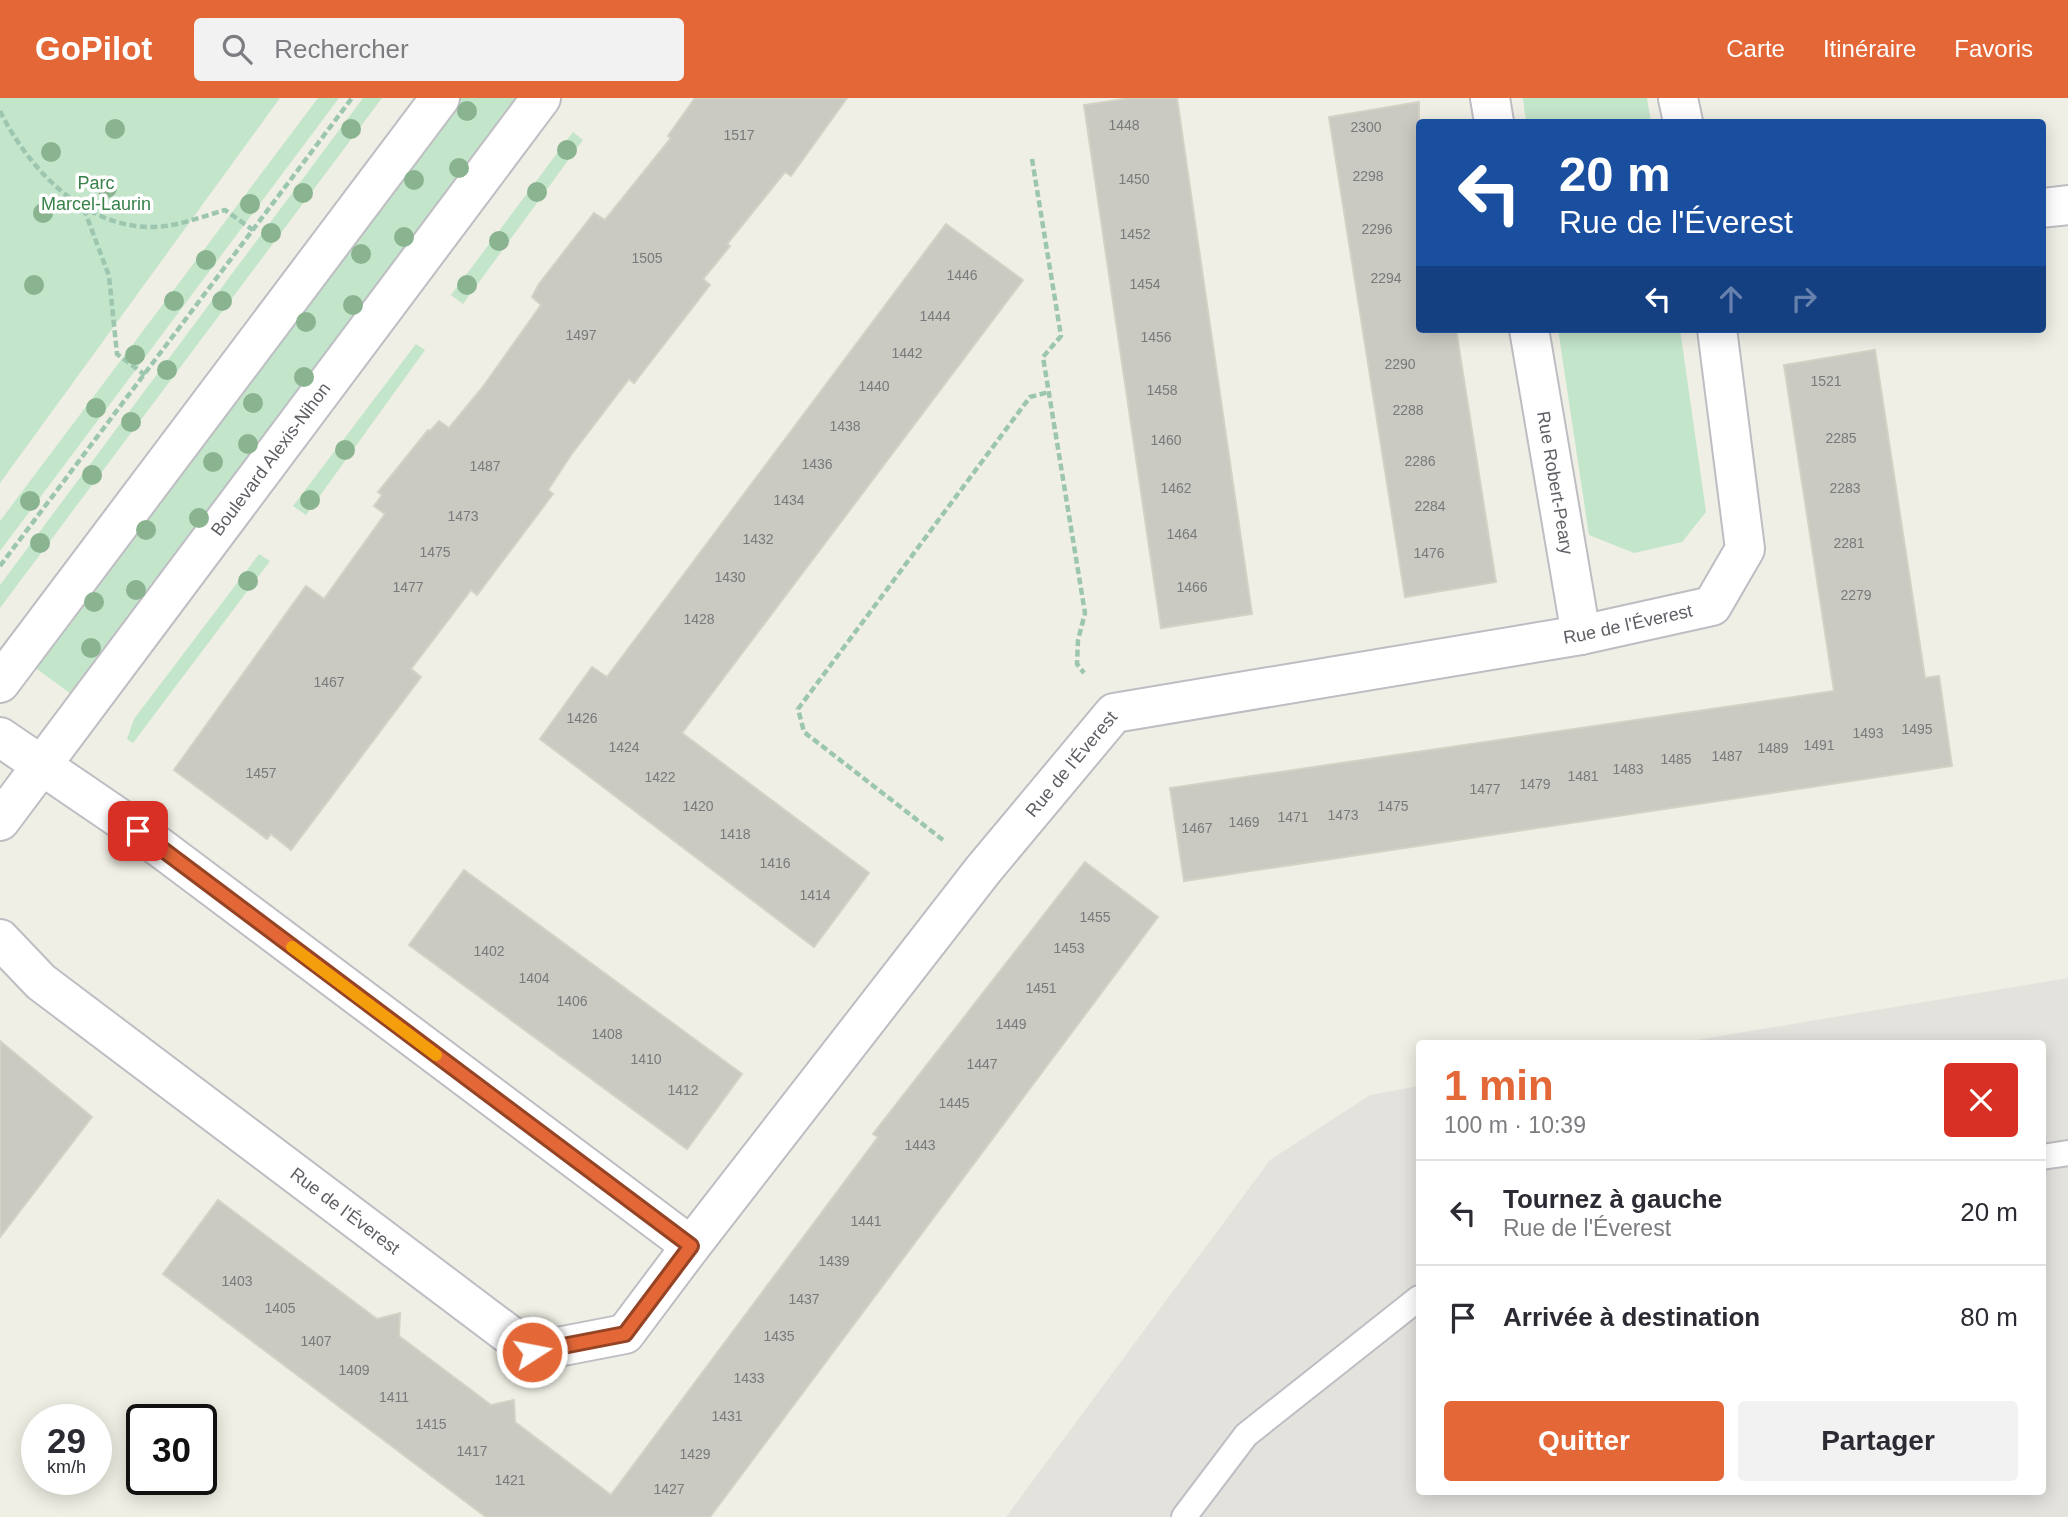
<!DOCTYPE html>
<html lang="fr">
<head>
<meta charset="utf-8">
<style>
	body { margin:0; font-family:Helvetica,sans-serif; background:#f2f2f3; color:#2b2b33; height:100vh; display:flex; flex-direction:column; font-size:26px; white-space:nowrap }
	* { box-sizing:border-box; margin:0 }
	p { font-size:23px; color:#7c7c81 }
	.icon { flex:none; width:38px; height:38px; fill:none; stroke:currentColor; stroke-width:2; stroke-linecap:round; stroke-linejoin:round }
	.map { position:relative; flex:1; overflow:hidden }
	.panel { position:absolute; left:1416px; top:942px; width:630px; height:455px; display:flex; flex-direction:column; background:#fff; border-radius:7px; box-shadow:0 4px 18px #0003 }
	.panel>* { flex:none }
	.guide { position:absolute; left:1416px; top:21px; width:630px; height:214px; border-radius:7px; box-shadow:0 4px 18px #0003; background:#1a4fa0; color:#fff; overflow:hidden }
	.speed { position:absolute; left:21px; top:1306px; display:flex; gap:14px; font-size:35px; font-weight:700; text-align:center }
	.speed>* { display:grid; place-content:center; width:91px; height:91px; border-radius:50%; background:#fff; box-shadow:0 4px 18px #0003; line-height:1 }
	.speed small { font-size:18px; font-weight:400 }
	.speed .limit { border:4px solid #111; border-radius:10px; background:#fff; color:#111 }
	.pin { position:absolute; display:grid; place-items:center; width:60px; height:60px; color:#fff; margin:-30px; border-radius:14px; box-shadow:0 4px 10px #0006 }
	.me { position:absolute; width:77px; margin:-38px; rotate:79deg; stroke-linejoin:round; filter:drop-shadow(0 0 5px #0008) }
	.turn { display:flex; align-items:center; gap:24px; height:147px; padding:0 28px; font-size:32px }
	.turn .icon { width:91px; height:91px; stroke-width:2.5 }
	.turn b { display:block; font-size:49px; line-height:60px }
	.lanes { display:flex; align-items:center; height:66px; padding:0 28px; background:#0003; justify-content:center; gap:35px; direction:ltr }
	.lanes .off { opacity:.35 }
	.round { display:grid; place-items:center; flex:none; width:74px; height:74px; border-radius:7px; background:#f2f2f3 }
	.overview { display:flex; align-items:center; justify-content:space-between; height:119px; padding:0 28px }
	h1 { font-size:42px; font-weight:800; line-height:52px; color:#e36737 }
	.primary-button { display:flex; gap:14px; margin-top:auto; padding:14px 28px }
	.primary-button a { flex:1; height:80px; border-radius:7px; background:#e36737; color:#fff; font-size:28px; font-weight:800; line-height:80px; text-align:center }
	.primary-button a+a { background:#f2f2f3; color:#2b2b33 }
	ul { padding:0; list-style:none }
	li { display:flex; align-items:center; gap:21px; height:105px; padding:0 28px; border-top:2px solid #e1e1e2 }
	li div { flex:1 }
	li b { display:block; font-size:26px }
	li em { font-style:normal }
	header { display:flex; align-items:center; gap:42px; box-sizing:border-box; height:98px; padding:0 35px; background:#e36737; color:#fff }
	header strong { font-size:33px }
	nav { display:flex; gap:38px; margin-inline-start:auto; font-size:24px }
	.search { width:490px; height:63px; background:#f2f2f3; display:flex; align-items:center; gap:18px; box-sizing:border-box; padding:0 24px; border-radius:7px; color:#7c7c81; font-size:26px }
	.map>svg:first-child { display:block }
	.industrial { fill:#e3e2dd }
	.green { fill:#c3e5ca }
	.building { fill:#cac9c2; stroke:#d3d2c4; stroke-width:2 }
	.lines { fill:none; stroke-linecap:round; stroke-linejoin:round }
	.lane-casing { stroke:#bdbdc3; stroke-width:28 }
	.street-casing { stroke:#bdbdc3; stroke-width:42 }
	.path { stroke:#9dc6b1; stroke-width:4.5; stroke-dasharray:7 3.5; stroke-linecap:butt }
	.lane { stroke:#fff; stroke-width:24 }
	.street { stroke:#fff; stroke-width:38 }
	.tree { fill:#8ab390 }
	.route-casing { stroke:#944324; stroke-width:18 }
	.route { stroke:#e36737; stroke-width:12 }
	.slow { stroke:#f59e0b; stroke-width:12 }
	.labels { text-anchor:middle; stroke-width:7; stroke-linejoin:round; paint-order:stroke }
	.number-label { font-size:14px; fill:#787a7c }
	.park-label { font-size:18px; fill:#38824a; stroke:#fff }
	.street-label { font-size:18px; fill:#5d5f65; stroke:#fff }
</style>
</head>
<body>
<header>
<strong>GoPilot</strong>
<div class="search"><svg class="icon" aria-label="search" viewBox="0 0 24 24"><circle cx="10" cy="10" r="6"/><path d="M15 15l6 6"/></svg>Rechercher</div>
<nav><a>Carte</a><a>Itinéraire</a><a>Favoris</a></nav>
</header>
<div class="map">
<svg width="2068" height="1419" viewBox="0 0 2068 1419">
	<rect width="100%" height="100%" fill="#efefe5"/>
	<path class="industrial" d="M2068 880V1419H1006L1270 1062 1370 997 1419 988V1393H2042V945H1679Z"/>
	<g class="green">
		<path d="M0 0H280L0 385Z"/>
		<path d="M318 0H339L0 453V423Z"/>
		<path d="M363 0H382L0 510V487Z"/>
		<path d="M458 0H523L74 598 34 569Z"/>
		<path d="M1523 0H1647L1651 24H1526Z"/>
		<path d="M573 34 583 42 463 206 451 197Z"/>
		<path d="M1558 231H1680L1706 414 1682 444 1634 455 1589 437Z"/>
		<path d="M416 246 425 252 306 417 293 408Z"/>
		<path d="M259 456 270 463 133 645 127 641 134 621Z"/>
	</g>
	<g class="building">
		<path d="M695 0H847L791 78 785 74 727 146 730 148 703 181 710 187 634 285 629 281 571 357 548 392 553 396 477 497 471 492 411 571 421 579 291 752 271 736 267 741 174 672 306 488 324 501 385 416 374 408 382 397 378 394 428 332 430 333 439 323 449 330 482 290 541 207 532 199 539 186 594 115 605 122 671 40 668 38Z"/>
		<path d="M1131 0H1177L1252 516 1161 530 1084 7Z"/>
		<path d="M1419 4V231H1456L1496 484 1405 499 1329 19Z"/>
		<path d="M946 126 1023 182 682 635 869 775 814 849 540 641 592 569 607 579Z"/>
		<path d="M1875 252 1925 580 1939 578 1952 668 1184 783 1170 690 1834 593 1784 267Z"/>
		<path d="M1085 764 1158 819 710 1419H486L163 1176 218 1102 377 1221 400 1215 399 1238 491 1307 514 1302 515 1324 611 1397 878 1039 873 1036Z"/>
		<path d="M464 772 742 976 687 1051 409 847Z"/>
		<path d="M0 943 92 1019 0 1139Z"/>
	</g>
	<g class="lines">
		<g class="lane-casing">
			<g id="lane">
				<path d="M2042 1059 2068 1055"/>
				<path d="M1184 1419 1246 1337 1419 1200"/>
			</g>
		</g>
		<g class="street-casing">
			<g id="street">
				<path d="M1490 0 1494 24"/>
				<path d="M1678 0 1683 24"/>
				<path d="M2042 110 2068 107"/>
				<path id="s1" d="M1529 231 1581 537"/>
				<path d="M0 585 440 0"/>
				<path d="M0 639 138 733 691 1148 625 1236 532 1254 41 884 0 841"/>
				<path id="s2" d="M0 723 541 0"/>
				<path id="s3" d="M691 1148 983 772 1114 615 1581 537 1712 508 1745 451 1717 231"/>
			</g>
		</g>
		<g class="path">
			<path d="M0 13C28 70 83 129 151 129 176 129 201 119 225 112L253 132"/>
			<path d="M1032 61 1061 238 1043 259 1085 515 1078 542 1077 566 1084 575"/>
			<path d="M84 111 109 178 117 256 145 277"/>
			<path d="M0 468 352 0"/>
			<path d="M943 742 804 634 798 611 1030 299 1049 294"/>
		</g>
		<use href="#lane" class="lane"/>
		<use href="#street" class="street"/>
	</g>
	<g class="tree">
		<circle cx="467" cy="13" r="10"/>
		<circle cx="115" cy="31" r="10"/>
		<circle cx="351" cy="31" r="10"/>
		<circle cx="567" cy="52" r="10"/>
		<circle cx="51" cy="54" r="10"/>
		<circle cx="459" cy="70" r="10"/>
		<circle cx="414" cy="82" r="10"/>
		<circle cx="107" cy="90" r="10"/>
		<circle cx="537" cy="94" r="10"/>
		<circle cx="303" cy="95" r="10"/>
		<circle cx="250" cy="106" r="10"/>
		<circle cx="43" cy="115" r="10"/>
		<circle cx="271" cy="135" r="10"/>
		<circle cx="404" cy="139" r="10"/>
		<circle cx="499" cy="143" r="10"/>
		<circle cx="361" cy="156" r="10"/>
		<circle cx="206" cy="162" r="10"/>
		<circle cx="34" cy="187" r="10"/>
		<circle cx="467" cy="187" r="10"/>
		<circle cx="174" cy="203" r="10"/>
		<circle cx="222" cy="203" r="10"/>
		<circle cx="353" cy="207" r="10"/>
		<circle cx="306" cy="224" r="10"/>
		<circle cx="135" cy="257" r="10"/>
		<circle cx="167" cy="272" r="10"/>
		<circle cx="304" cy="279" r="10"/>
		<circle cx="253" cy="305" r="10"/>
		<circle cx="96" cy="310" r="10"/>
		<circle cx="131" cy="324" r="10"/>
		<circle cx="248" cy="346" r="10"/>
		<circle cx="345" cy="352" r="10"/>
		<circle cx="213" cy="364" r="10"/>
		<circle cx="92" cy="377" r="10"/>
		<circle cx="310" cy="402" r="10"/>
		<circle cx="30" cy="403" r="10"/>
		<circle cx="199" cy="420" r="10"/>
		<circle cx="146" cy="432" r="10"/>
		<circle cx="40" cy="445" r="10"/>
		<circle cx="248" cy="483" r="10"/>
		<circle cx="136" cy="492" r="10"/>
		<circle cx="94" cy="504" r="10"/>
		<circle cx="91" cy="550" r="10"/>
	</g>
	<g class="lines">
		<g class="route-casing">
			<path id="route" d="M138 733 691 1148 625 1236 532 1254"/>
		</g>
		<use href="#route" class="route"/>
		<path class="slow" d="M292 849 436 957"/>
	</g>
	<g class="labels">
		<g class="number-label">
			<text x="1124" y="32">1448</text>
			<text x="1366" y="34">2300</text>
			<text x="739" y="42">1517</text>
			<text x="1368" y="83">2298</text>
			<text x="1134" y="86">1450</text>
			<text x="1377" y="136">2296</text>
			<text x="1135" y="141">1452</text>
			<text x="647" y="165">1505</text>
			<text x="962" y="182">1446</text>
			<text x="1386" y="185">2294</text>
			<text x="1145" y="191">1454</text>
			<text x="935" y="223">1444</text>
			<text x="581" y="242">1497</text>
			<text x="1156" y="244">1456</text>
			<text x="907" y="260">1442</text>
			<text x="1400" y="271">2290</text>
			<text x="1826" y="288">1521</text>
			<text x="874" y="293">1440</text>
			<text x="1162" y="297">1458</text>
			<text x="1408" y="317">2288</text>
			<text x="845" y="333">1438</text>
			<text x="1841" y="345">2285</text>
			<text x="1166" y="347">1460</text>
			<text x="1420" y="368">2286</text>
			<text x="817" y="371">1436</text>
			<text x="485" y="373">1487</text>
			<text x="1176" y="395">1462</text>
			<text x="1845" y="395">2283</text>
			<text x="789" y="407">1434</text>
			<text x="1430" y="413">2284</text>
			<text x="463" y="423">1473</text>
			<text x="1182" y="441">1464</text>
			<text x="758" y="446">1432</text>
			<text x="1849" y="450">2281</text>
			<text x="435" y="459">1475</text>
			<text x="1429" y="460">1476</text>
			<text x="730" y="484">1430</text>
			<text x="408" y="494">1477</text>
			<text x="1192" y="494">1466</text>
			<text x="1856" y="502">2279</text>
			<text x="699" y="526">1428</text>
			<text x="329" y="589">1467</text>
			<text x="582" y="625">1426</text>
			<text x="1917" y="636">1495</text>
			<text x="1868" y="640">1493</text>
			<text x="1819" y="652">1491</text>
			<text x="624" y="654">1424</text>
			<text x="1773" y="655">1489</text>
			<text x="1727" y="663">1487</text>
			<text x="1676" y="666">1485</text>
			<text x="1628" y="676">1483</text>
			<text x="261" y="680">1457</text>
			<text x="1583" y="683">1481</text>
			<text x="660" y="684">1422</text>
			<text x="1535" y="691">1479</text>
			<text x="1485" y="696">1477</text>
			<text x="698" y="713">1420</text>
			<text x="1393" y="713">1475</text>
			<text x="1343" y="722">1473</text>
			<text x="1293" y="724">1471</text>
			<text x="1244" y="729">1469</text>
			<text x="1197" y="735">1467</text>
			<text x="735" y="741">1418</text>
			<text x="775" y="770">1416</text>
			<text x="815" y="802">1414</text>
			<text x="1095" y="824">1455</text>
			<text x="1069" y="855">1453</text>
			<text x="489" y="858">1402</text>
			<text x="534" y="885">1404</text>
			<text x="1041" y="895">1451</text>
			<text x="572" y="908">1406</text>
			<text x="1011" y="931">1449</text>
			<text x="607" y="941">1408</text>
			<text x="646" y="966">1410</text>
			<text x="982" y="971">1447</text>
			<text x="683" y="997">1412</text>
			<text x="954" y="1010">1445</text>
			<text x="920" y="1052">1443</text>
			<text x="866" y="1128">1441</text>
			<text x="834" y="1168">1439</text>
			<text x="237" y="1188">1403</text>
			<text x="804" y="1206">1437</text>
			<text x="280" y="1215">1405</text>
			<text x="779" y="1243">1435</text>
			<text x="316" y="1248">1407</text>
			<text x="354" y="1277">1409</text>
			<text x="749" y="1285">1433</text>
			<text x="394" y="1304">1411</text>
			<text x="727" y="1323">1431</text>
			<text x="431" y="1331">1415</text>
			<text x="472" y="1358">1417</text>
			<text x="695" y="1361">1429</text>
			<text x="510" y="1387">1421</text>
			<text x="669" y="1396">1427</text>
		</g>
		<g class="park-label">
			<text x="96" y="91">Parc<tspan x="96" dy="21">Marcel-Laurin</tspan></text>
		</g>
		<g class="street-label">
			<text dy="6" stroke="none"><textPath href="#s2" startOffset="452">Boulevard Alexis-Nihon</textPath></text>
			<text dy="6" stroke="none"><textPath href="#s1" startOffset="156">Rue Robert-Peary</textPath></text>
			<text dy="6" stroke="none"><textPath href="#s3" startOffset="1202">Rue de l'Éverest</textPath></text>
			<text dy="6" stroke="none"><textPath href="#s3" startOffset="614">Rue de l'Éverest</textPath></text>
			<text transform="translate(345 1113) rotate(37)" y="6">Rue de l'Éverest</text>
		</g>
	</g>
</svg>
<div class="speed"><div>29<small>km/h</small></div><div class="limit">30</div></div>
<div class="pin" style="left:138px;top:733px;background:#d93025"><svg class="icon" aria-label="arrive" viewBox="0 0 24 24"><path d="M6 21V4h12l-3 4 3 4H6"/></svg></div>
<svg class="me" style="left:532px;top:1254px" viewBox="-20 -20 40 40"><circle r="17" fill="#e36737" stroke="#fff" stroke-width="3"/><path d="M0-11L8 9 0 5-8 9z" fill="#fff"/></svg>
<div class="guide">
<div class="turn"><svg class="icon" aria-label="left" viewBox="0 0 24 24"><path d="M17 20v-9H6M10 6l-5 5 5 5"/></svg><div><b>20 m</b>Rue de l'Éverest</div></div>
<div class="lanes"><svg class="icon" aria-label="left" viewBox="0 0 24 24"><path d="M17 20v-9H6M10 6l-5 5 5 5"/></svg><svg class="icon off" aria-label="ahead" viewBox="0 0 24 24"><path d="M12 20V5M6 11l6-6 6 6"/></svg><svg class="icon off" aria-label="right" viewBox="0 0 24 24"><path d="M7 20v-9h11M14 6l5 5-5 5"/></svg></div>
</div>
<section class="panel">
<div class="overview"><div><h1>1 min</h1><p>100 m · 10:39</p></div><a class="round" style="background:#d93025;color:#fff"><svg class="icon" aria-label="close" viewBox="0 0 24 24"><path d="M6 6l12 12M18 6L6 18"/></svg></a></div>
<ul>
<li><svg class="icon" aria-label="left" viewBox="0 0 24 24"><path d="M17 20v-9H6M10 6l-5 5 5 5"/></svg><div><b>Tournez à gauche</b><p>Rue de l'Éverest</p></div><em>20 m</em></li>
<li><svg class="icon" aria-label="arrive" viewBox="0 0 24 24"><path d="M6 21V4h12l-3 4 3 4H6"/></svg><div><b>Arrivée à destination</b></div><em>80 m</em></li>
</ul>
<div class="primary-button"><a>Quitter</a><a>Partager</a></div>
</section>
</div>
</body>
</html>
